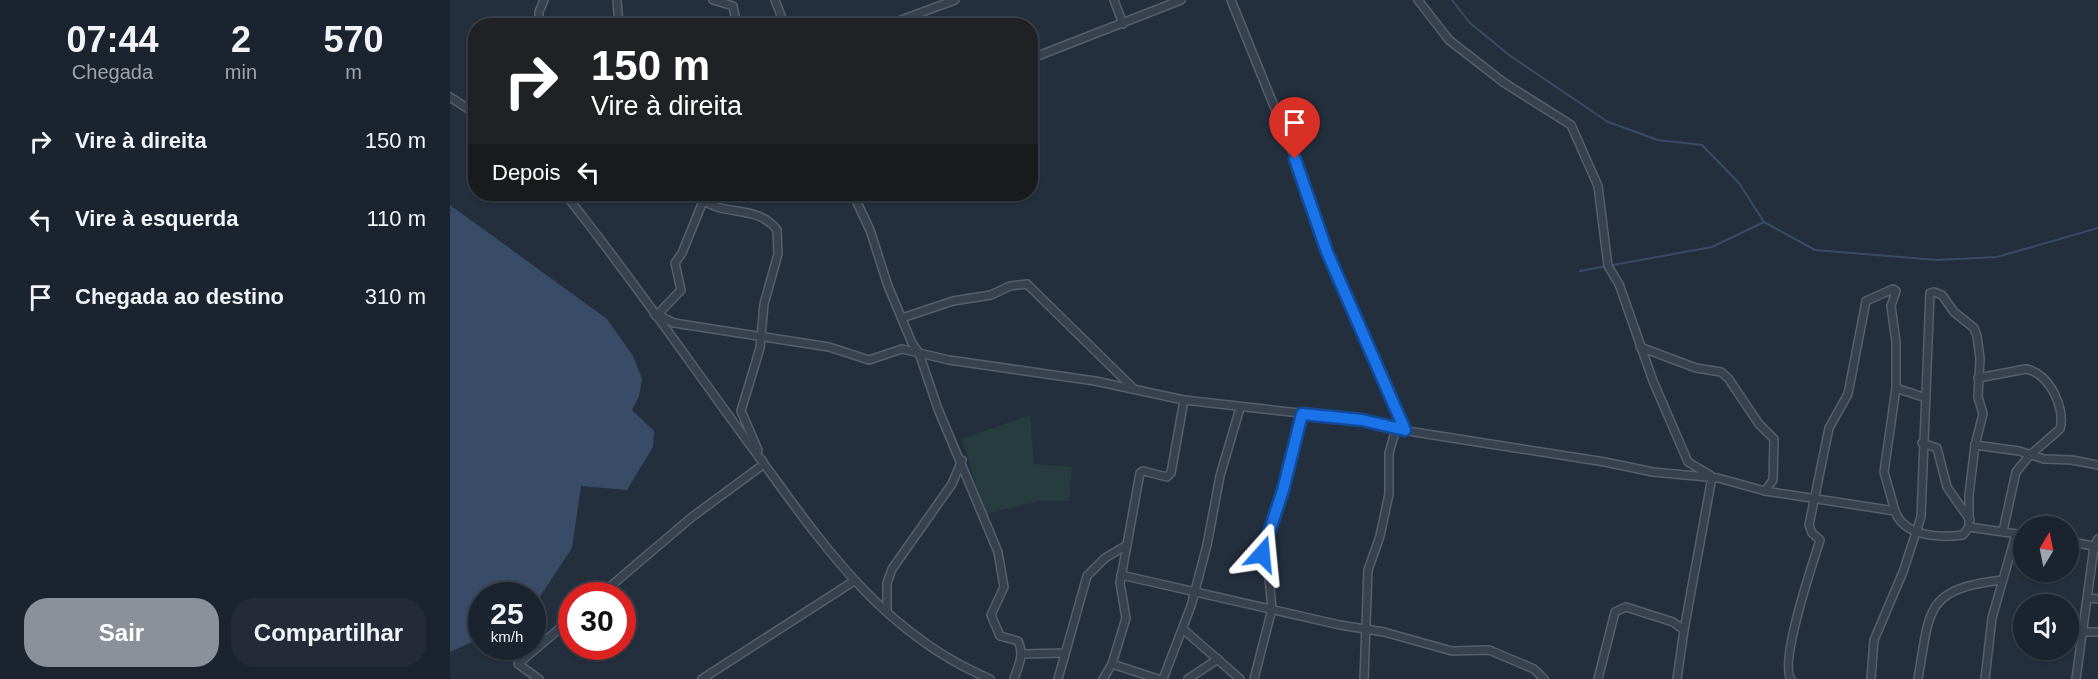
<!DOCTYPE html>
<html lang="pt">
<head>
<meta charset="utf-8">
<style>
	body { margin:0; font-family:Helvetica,sans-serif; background:#242b36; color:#f1f3f6; height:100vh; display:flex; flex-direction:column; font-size:22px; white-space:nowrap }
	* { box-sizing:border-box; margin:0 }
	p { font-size:20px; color:#a0a4aa }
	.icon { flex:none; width:33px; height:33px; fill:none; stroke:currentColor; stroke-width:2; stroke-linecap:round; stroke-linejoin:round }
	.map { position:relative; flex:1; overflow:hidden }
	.side { display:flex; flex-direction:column; background:#1b232e; width:450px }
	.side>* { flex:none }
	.banner { position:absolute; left:18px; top:18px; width:570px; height:183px; border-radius:24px; box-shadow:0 2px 4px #0004,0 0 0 2px #39404a; background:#202124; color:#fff; overflow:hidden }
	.needle { width:39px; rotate:10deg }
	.controls { position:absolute; left:1563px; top:516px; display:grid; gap:12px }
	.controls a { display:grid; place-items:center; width:66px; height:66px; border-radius:50%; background:#1b232e; box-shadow:0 2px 4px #0004,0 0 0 2px #39404a; font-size:30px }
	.speed { position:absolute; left:18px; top:582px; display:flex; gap:12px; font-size:30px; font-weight:700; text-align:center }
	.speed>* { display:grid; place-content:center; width:78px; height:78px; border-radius:50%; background:#1b232e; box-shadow:0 2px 4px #0004,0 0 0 2px #39404a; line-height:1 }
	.speed small { font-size:15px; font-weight:400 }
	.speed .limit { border:9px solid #d22; background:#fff; color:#111 }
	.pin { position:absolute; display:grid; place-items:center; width:51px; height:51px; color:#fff; margin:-62px -26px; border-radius:50% 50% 50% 0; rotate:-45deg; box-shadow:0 0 6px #0007 }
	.pin .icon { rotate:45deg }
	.me { position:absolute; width:66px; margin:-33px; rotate:18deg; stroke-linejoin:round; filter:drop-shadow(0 0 4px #0008) }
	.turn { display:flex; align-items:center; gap:21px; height:126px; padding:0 24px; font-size:27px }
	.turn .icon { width:78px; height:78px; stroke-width:2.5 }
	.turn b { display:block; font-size:42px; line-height:51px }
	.then { display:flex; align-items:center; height:57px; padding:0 24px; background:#0003; gap:12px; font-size:22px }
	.eta { display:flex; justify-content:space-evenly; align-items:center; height:102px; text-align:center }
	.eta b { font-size:36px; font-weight:600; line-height:42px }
	.action { display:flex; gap:12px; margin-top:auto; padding:12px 24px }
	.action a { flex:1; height:69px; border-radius:24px; background:#8c9099; color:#fff; font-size:24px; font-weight:600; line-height:69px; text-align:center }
	.action a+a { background:#242b36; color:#f1f3f6 }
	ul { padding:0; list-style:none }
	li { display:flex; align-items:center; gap:18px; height:78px; padding:0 24px }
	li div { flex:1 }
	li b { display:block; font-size:22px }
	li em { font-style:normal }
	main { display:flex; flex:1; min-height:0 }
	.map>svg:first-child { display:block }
	.green { fill:#263c3f }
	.water { fill:#394c67 }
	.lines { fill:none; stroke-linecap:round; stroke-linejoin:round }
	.stream { stroke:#394c67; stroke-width:2 }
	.minor-casing { stroke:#565f6c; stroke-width:10 }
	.minor { stroke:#38414e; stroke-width:7 }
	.route-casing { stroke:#114b97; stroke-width:15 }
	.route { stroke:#1a73e8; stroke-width:10 }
</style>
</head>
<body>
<main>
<section class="side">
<div class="eta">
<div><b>07:44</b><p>Chegada</p></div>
<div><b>2</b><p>min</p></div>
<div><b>570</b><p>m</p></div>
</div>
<ul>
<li><svg class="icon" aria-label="right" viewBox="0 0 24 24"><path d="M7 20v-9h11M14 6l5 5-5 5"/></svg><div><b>Vire à direita</b></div><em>150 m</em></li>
<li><svg class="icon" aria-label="left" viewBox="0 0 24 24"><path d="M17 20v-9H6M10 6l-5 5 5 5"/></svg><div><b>Vire à esquerda</b></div><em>110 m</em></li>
<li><svg class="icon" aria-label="arrive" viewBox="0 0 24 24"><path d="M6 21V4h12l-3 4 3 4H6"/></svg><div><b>Chegada ao destino</b></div><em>310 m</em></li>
</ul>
<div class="action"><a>Sair</a><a>Compartilhar</a></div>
</section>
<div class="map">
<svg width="1648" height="679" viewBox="0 0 1648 679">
	<rect width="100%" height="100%" fill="#242f3e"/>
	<path class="green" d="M580 415 584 464 622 467 619 501H589L535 514 512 439Z"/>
	<path class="water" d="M0 205 157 319 183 356 192 379 189 396 182 410 204 431 203 447 177 490 131 486 122 548 83 607 82 596H32L31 638 0 652Z"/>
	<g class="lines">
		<g class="stream">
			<path d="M1002 0 1019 22 1059 55 1158 122 1208 140 1252 145 1289 183 1314 222 1365 250 1487 260 1547 257 1648 228"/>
			<path d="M1130 271 1262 247 1314 222"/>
		</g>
		<g class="minor-casing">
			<g id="minor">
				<path d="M167 0 169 26"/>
				<path d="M263 0 283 6 287 26"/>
				<path d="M325 0 335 26"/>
				<path d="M664 0 673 24"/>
				<path d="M781 0 854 180 877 252 955 430"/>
				<path d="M968 0 999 40 1053 82 1121 125 1148 186 1158 266 1169 284 1203 381 1238 462 1260 475"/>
				<path d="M89 26V12L94 0"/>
				<path d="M435 26 505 0"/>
				<path d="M580 59 731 0"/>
				<path d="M0 97 26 114"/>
				<path d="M115 194C179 274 237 359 298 442 367 536 428 632 540 679"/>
				<path d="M239 194C249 198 260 205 270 208 291 213 313 211 327 230L328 254 314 304 310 348 291 411 308 450"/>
				<path d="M403 194 420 230 438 286 462 343 469 353 488 409 548 552 554 587 541 615 550 636 568 641C575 655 568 666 564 679"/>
				<path d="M209 313 231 290 225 263 232 253 256 194"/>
				<path d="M206 316 204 313 224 323 379 347 419 360 452 349 499 360 645 381 734 400 912 420 964 432 1155 462 1203 472 1268 478 1315 491 1445 511C1454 537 1490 538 1513 535L1519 527 1574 535"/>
				<path d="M452 318 503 301 541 295 560 286 577 284 683 388"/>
				<path d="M1190 347 1246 368 1271 372 1278 378 1309 424 1324 439 1323 480 1315 491"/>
				<path d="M1528 378 1576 369C1599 373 1616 408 1610 429L1579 456 1566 472 1553 531"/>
				<path d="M1446 388 1476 398"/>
				<path d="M1472 443 1487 448 1497 487 1520 520"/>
				<path d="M1525 445 1569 451 1594 459 1622 460 1648 465"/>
				<path d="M1618 541 1648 547"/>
				<path d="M671 575 890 625 934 632 1002 651 1039 650 1084 669 1094 679"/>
				<path d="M149 596 242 517 314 464 312 460"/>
				<path d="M1638 598 1648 599"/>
				<path d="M437 612V583L442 569 502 484 512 460"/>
				<path d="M734 630 790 679"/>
				<path d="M1234 630 1262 477"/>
				<path d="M1633 632H1648"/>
				<path d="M571 654 615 653"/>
				<path d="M662 664 708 679"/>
				<path d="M89 679 68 664 122 618"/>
				<path d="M252 679 404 581"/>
				<path d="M608 679 637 576 655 558 677 545"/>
				<path d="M653 679 662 664 676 618 670 583 690 473 693 471 717 477 721 473 734 400"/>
				<path d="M713 679 741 606 757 545 770 476 790 408"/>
				<path d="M738 679 768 659"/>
				<path d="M804 679 822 609 819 578 812 554 833 490 852 414"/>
				<path d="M914 679 918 570 930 536 939 494V453L946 429"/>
				<path d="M1148 679 1165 612 1176 607 1223 622 1234 630 1227 679"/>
				<path d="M1341 679C1329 661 1363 563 1370 540L1362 533 1359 525 1379 428 1398 394 1416 301 1443 289 1446 291 1441 306 1446 342V388L1434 472 1445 511"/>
				<path d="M1421 679 1424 640 1453 572 1471 517 1480 293 1484 292 1492 295 1504 312 1524 328 1527 336 1530 358 1528 397 1533 414 1525 445 1519 495V527"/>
				<path d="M1468 679C1480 610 1474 589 1552 580"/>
				<path d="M1535 679 1542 618 1566 534"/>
				<path d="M1626 679 1644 547 1648 539"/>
			</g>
		</g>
		<use href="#minor" class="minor"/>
	</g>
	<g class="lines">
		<g class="route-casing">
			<path id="route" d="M812 554 833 490 852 414 912 420 955 430 877 252 845 159"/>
		</g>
		<use href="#route" class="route"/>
	</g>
</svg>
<div class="controls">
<a><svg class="needle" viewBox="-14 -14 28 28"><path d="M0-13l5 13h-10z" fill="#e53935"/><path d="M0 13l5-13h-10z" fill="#a0a4aa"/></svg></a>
<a><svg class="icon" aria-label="sound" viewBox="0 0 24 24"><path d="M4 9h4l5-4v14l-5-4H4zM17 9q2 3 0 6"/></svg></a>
</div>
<div class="speed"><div>25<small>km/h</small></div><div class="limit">30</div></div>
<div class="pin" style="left:845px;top:159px;background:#d93025"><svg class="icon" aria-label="arrive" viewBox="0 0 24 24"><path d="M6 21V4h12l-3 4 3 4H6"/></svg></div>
<svg class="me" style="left:812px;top:554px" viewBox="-20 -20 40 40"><path d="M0-17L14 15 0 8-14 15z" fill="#1a73e8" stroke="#fff" stroke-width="4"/></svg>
<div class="banner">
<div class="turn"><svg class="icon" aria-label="right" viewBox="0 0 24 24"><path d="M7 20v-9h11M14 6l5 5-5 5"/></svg><div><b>150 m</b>Vire à direita</div></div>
<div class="then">Depois<svg class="icon" aria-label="left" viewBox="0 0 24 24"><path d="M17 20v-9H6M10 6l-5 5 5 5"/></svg></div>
</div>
</div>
</main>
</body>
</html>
